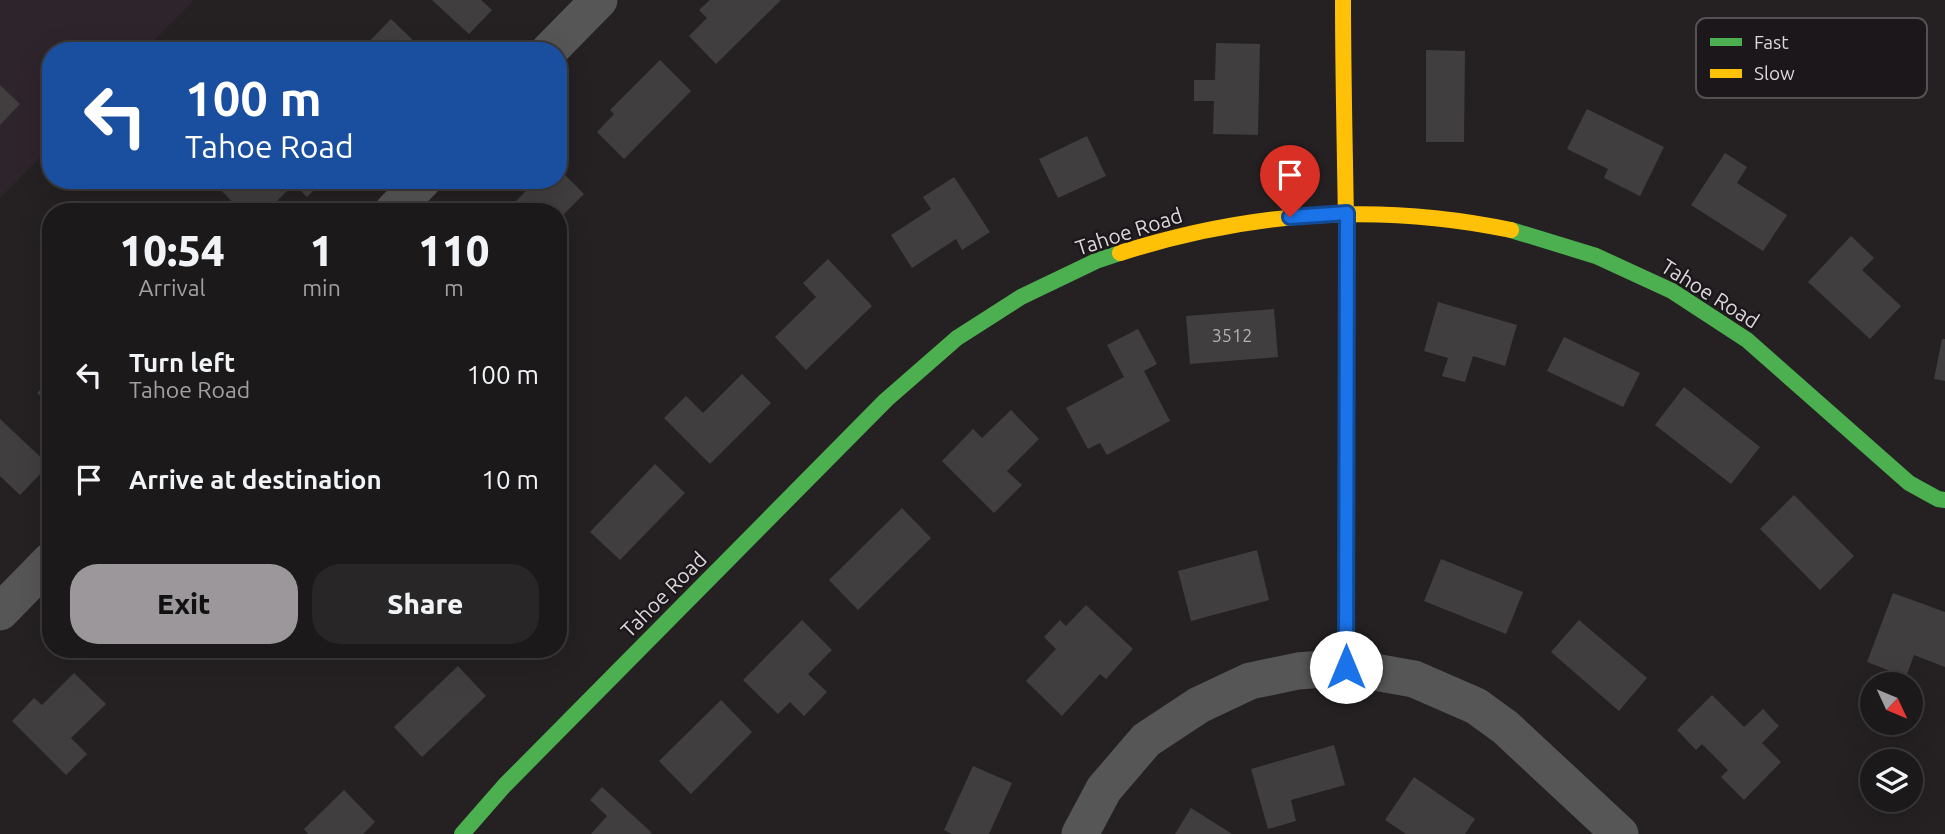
<!DOCTYPE html>
<html lang="en">
<head>
<meta charset="utf-8">
<style>
	body { margin:0; font-family:Ubuntu,sans-serif; background:#292627; color:#f1f3f6; height:100vh; display:flex; flex-direction:column; font-size:26px; white-space:nowrap }
	* { box-sizing:border-box; margin:0 }
	p { font-size:23px; color:#a0a0a2 }
	.icon { flex:none; width:38px; height:38px; fill:none; stroke:currentColor; stroke-width:2; stroke-linecap:round; stroke-linejoin:round }
	.map { position:relative; flex:1; overflow:hidden }
	.drawer { position:absolute; left:42px; top:203px; width:525px; height:455px; display:flex; flex-direction:column; background:#1c191a; border-radius:28px; box-shadow:0 7px 28px #0002,0 0 0 2px #3a3839 }
	.drawer>* { flex:none }
	.banner { position:absolute; left:42px; top:42px; width:525px; height:147px; border-radius:28px; box-shadow:0 7px 28px #0002,0 0 0 2px #3a3839; background:#1a4fa0; color:#fff; overflow:hidden }
	.needle { width:46px; rotate:134deg }
	.controls { position:absolute; left:1860px; top:672px; display:grid; gap:14px }
	.controls a { display:grid; place-items:center; width:63px; height:63px; border-radius:50%; background:#1c191a; box-shadow:0 7px 28px #0002,0 0 0 2px #3a3839; font-size:35px }
	.pin { position:absolute; display:grid; place-items:center; width:60px; height:60px; color:#fff; margin:-72px -30px; border-radius:50% 50% 50% 0; rotate:-45deg; box-shadow:0 0 7px #0007 }
	.pin .icon { rotate:45deg }
	.me { position:absolute; width:77px; margin:-38px; rotate:0deg; stroke-linejoin:round; filter:drop-shadow(0 0 5px #0008) }
	.turn { display:flex; align-items:center; gap:24px; height:147px; padding:0 28px; font-size:32px }
	.turn .icon { width:91px; height:91px; stroke-width:2.5 }
	.turn b { display:block; font-size:49px; line-height:60px }
	.eta { display:flex; justify-content:space-evenly; align-items:center; height:119px; text-align:center }
	.eta b { font-size:42px; font-weight:800; line-height:49px }
	.primary-button { display:flex; gap:14px; margin-top:auto; padding:14px 28px }
	.primary-button a { flex:1; height:80px; border-radius:28px; background:#9b979a; color:#111; font-size:28px; font-weight:800; line-height:80px; text-align:center }
	.primary-button a+a { background:#292627; color:#f1f3f6 }
	ul { padding:0; list-style:none }
	li { display:flex; align-items:center; gap:21px; height:105px; padding:0 28px }
	li div { flex:1 }
	li b { display:block; font-size:26px }
	li em { font-style:normal }
	.map>svg:first-child { display:block }
	.built { fill:#2e242c }
	.building { fill:#403e3e }
	.lines { fill:none; stroke-linecap:round; stroke-linejoin:round }
	.street { stroke:#575656; stroke-width:37 }
	.fast { stroke:#4caf50; stroke-width:16 }
	.slow { stroke:#ffc107; stroke-width:16 }
	.route-casing { stroke:#114b97; stroke-width:18 }
	.route { stroke:#1a73e8; stroke-width:12 }
	.labels { text-anchor:middle; stroke-width:5; stroke-linejoin:round; paint-order:stroke }
	.number-label { font-size:18px; fill:#b4b1b3 }
	.street-label { font-size:21px; fill:#dbd7da; stroke:#1c171b }
	.key { fill:#1c171b; stroke:#555154; stroke-width:2 }
	.key-label { font-size:19px; fill:#dbd7da }
</style>
</head>
<body>
<div class="map">
<svg width="1945" height="834" viewBox="0 0 1945 834">
	<rect width="100%" height="100%" fill="#252123"/>
	<path class="built" d="M0 0H194L144 51H51V146L0 198Z"/>
	<g class="building">
		<path d="M432 0H481L492 10 469 34Z"/>
		<path d="M710 0H781L716 64 689 36 707 18 699 10Z"/>
		<path d="M391 19 424 51H360Z"/>
		<path d="M1216 43 1260 44 1258 135 1213 134 1214 101H1194V80H1215Z"/>
		<path d="M1426 50 1465 51 1464 142H1426Z"/>
		<path d="M660 60 691 91 624 159 597 132 614 114 610 110Z"/>
		<path d="M0 85 20 104 0 125Z"/>
		<path d="M1587 109 1664 147 1640 196 1604 178 1608 169 1567 149Z"/>
		<path d="M1087 136 1106 176 1058 198 1039 159Z"/>
		<path d="M1725 153 1747 167 1737 183 1787 215 1763 251 1691 205Z"/>
		<path d="M558 168 584 194 558 220V212H505L537 180H558Z"/>
		<path d="M954 177 990 232 962 250 956 239 912 268 891 235 931 209 923 197Z"/>
		<path d="M229 180H324L307 197 294 184 266 212H242L220 189Z"/>
		<path d="M1851 236 1874 258 1862 270 1901 306 1870 339 1808 282Z"/>
		<path d="M828 259 872 306 806 370 775 337 816 297 803 283Z"/>
		<path d="M1438 302 1517 325 1505 366 1473 356 1465 382 1442 376 1448 358 1424 351Z"/>
		<path d="M1274 309 1278 357 1190 364 1186 316Z"/>
		<path d="M1138 329 1157 364 1144 371 1170 421 1107 455 1100 443 1088 449 1066 408 1124 377 1107 345Z"/>
		<path d="M1564 337 1640 373 1623 407 1547 371Z"/>
		<path d="M1942 339H1945V381L1934 379Z"/>
		<path d="M742 374 771 403 710 464 664 418 686 396 703 413Z"/>
		<path d="M51 379V405L37 393Z"/>
		<path d="M1684 387 1760 447 1731 484 1655 425Z"/>
		<path d="M1011 410 1039 439 1007 471 1022 485 994 513 942 461 973 429 982 438Z"/>
		<path d="M0 419 49 465 20 495 0 476Z"/>
		<path d="M655 464 685 493 620 560 590 532Z"/>
		<path d="M1794 495 1854 556 1820 590 1760 529Z"/>
		<path d="M902 508 931 538 858 610 829 580Z"/>
		<path d="M1257 550 1269 600 1191 621 1178 571Z"/>
		<path d="M1441 559 1523 592 1506 634 1424 601Z"/>
		<path d="M1893 593 1945 612V667L1914 655 1906 677 1867 662Z"/>
		<path d="M1086 605 1133 649 1106 679 1100 674 1062 716 1026 681 1056 649 1044 637 1060 620 1066 626Z"/>
		<path d="M802 620 832 650 808 674 827 692 804 716 790 702 778 714 743 680Z"/>
		<path d="M1579 620 1647 678 1619 711 1551 652Z"/>
		<path d="M458 666 486 696 422 757 394 727Z"/>
		<path d="M74 673 106 704 71 738 87 754 66 775 12 721 34 698 42 705Z"/>
		<path d="M1712 695 1744 727 1763 709 1779 726 1762 743 1781 762 1744 800 1721 777 1728 770 1702 744 1696 750 1677 730Z"/>
		<path d="M721 700 752 732 691 794 659 761Z"/>
		<path d="M1334 745 1345 785 1291 800 1296 821 1268 829 1251 769Z"/>
		<path d="M973 766 1012 783 989 834H952L944 830Z"/>
		<path d="M1414 777 1475 819 1465 834H1406L1385 820Z"/>
		<path d="M602 787 652 833 650 834H591L607 816 590 800Z"/>
		<path d="M344 790 375 822 363 834H308L304 829Z"/>
		<path d="M1191 808 1232 834H1175Z"/>
	</g>
	<g class="lines">
		<g class="street">
			<path d="M549 51 599 0"/>
			<path d="M392 212 423 180"/>
			<path d="M0 612 51 560"/>
			<path d="M1080 834 1104 789 1146 740 1199 705 1250 681 1298 671 1346 667 1414 679 1476 706 1505 727 1620 834"/>
		</g>
		<g class="fast">
			<path d="M1511 230 1596 256 1672 291 1747 340 1909 483 1938 499 1945 500"/>
			<path d="M1346 667 1347 326"/>
			<path d="M462 834 504 786 886 400 957 338 1021 297 1096 261 1120 253"/>
		</g>
		<g class="slow">
			<path d="M1343 0C1343 109 1347 217 1347 326"/>
			<path d="M1120 253C1250 212 1377 202 1511 230"/>
		</g>
	</g>
	<g class="lines">
		<g class="route-casing">
			<path id="route" d="M1290 217 1347 213 1346 667"/>
		</g>
		<use href="#route" class="route"/>
	</g>
	<g class="labels">
		<g class="number-label">
			<text x="1232" y="342">3512</text>
		</g>
		<g class="street-label">
			<text transform="translate(1129 232) rotate(-18)" y="7">Tahoe Road</text>
			<text transform="translate(1710 294) rotate(32)" y="7">Tahoe Road</text>
			<text transform="translate(664 595) rotate(-45)" y="7">Tahoe Road</text>
		</g>
	</g>
	<rect x="1696" y="18" width="231" height="80" rx="10" class="key"/>
	<rect x="1710" y="38" width="32" height="8" fill="#4caf50"/>
	<rect x="1710" y="69" width="32" height="9" fill="#ffc107"/>
	<g class="key-label">
		<text x="1754" y="49">Fast</text>
		<text x="1754" y="80">Slow</text>
	</g>
</svg>
<div class="controls">
<a><svg class="needle" viewBox="-14 -14 28 28"><path d="M0-13l5 13h-10z" fill="#e53935"/><path d="M0 13l5-13h-10z" fill="#a0a0a2"/></svg></a>
<a><svg class="icon" aria-label="layers" viewBox="0 0 24 24"><path d="M12 4l9 5-9 5-9-5zM3 14l9 5 9-5"/></svg></a>
</div>
<div class="pin" style="left:1290px;top:217px;background:#d93025"><svg class="icon" aria-label="arrive" viewBox="0 0 24 24"><path d="M6 21V4h12l-3 4 3 4H6"/></svg></div>
<svg class="me" style="left:1346px;top:667px" viewBox="-20 -20 40 40"><circle r="19" fill="#fff"/><path d="M0-13L10 11 0 6-10 11z" fill="#1a73e8"/></svg>
<div class="banner">
<div class="turn"><svg class="icon" aria-label="left" viewBox="0 0 24 24"><path d="M17 20v-9H6M10 6l-5 5 5 5"/></svg><div><b>100 m</b>Tahoe Road</div></div>
</div>
<section class="drawer">
<div class="eta">
<div><b>10:54</b><p>Arrival</p></div>
<div><b>1</b><p>min</p></div>
<div><b>110</b><p>m</p></div>
</div>
<ul>
<li><svg class="icon" aria-label="left" viewBox="0 0 24 24"><path d="M17 20v-9H6M10 6l-5 5 5 5"/></svg><div><b>Turn left</b><p>Tahoe Road</p></div><em>100 m</em></li>
<li><svg class="icon" aria-label="arrive" viewBox="0 0 24 24"><path d="M6 21V4h12l-3 4 3 4H6"/></svg><div><b>Arrive at destination</b></div><em>10 m</em></li>
</ul>
<div class="primary-button"><a>Exit</a><a>Share</a></div>
</section>
</div>
</body>
</html>
